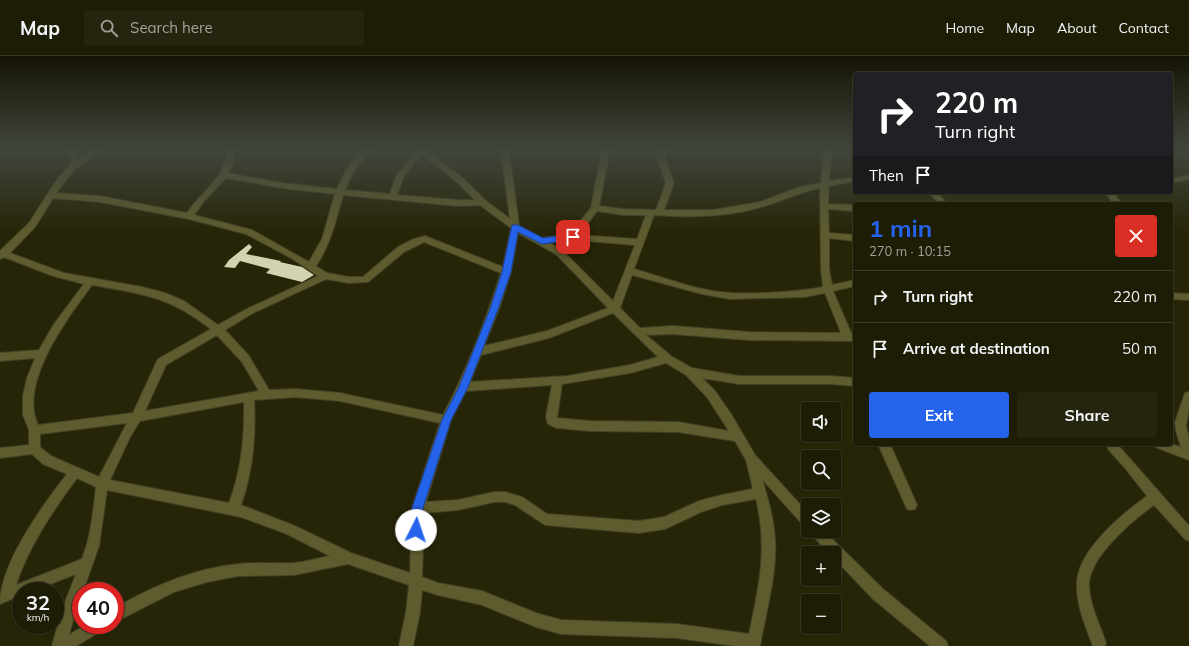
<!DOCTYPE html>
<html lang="en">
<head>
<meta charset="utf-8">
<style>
	body { margin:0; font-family:Mulish,sans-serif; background:#25250f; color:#f1f3f6; height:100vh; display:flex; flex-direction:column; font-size:15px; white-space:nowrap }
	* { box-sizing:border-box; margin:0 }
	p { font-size:13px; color:#a0a19a }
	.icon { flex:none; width:22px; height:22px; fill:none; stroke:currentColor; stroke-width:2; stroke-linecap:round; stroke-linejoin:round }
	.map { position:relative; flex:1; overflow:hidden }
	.drawer { position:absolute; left:853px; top:146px; width:320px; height:244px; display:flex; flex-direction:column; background:#1d1c05; border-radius:4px; box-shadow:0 1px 3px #0004,0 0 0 1px #3b3a27 }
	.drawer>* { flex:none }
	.banner { position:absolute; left:853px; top:16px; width:320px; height:122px; border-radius:4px; box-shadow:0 1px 3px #0004,0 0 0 1px #3b3a27; background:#202124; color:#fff; overflow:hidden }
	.tools { position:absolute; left:801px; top:346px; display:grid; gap:8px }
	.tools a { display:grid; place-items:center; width:40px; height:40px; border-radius:4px; background:#1d1c05; box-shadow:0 1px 3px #0004,0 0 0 1px #3b3a27; font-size:20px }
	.speed { position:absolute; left:12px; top:526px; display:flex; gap:8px; font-size:20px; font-weight:700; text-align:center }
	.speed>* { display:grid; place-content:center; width:52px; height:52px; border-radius:50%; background:#1d1c05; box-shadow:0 1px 3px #0004,0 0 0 1px #3b3a27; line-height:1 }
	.speed small { font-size:10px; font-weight:400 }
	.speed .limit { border:6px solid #d22; background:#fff; color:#111 }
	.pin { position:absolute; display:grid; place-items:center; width:34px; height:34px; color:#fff; margin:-17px; border-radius:8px; box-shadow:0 2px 6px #0006 }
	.me { position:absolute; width:44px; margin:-22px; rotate:4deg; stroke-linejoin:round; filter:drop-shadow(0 0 3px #0008) }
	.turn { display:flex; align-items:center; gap:14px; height:84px; padding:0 16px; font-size:18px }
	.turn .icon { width:52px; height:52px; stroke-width:2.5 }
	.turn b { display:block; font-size:28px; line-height:34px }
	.then { display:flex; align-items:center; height:38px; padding:0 16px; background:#0003; gap:8px; font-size:15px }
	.round { display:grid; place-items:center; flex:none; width:42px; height:42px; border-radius:4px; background:#25250f }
	.summary { display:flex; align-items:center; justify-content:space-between; height:68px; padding:0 16px }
	h1 { font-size:24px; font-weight:700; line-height:30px; color:#2563eb }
	.action { display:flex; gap:8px; margin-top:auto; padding:8px 16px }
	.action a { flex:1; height:46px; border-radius:4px; background:#2563eb; color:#fff; font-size:16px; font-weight:700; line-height:46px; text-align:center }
	.action a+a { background:#25250f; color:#f1f3f6 }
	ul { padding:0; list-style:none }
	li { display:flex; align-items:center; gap:12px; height:52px; padding:0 16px; border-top:1px solid #3b3a27 }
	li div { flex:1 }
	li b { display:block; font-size:15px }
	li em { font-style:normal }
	header { display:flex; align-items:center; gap:24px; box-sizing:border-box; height:56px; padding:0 20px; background:#1d1c05; border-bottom:1px solid #3b3a27 }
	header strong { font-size:19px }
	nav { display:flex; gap:22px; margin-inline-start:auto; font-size:14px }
	.search { width:280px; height:36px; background:#25250f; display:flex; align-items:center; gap:10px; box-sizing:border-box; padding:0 14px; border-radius:4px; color:#a0a19a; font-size:15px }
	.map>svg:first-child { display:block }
	.building { fill:#d4d3b1 }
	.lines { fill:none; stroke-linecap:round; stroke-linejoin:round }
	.minor-casing { stroke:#434226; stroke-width:2 }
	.minor { fill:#5e5c2e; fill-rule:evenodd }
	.route { fill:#2563eb; stroke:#184099 }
</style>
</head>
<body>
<header>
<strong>Map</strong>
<div class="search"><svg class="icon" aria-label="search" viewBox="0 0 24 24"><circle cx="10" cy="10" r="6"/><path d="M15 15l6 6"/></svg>Search here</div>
<nav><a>Home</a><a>Map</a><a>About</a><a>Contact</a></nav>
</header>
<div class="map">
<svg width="1189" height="590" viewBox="0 0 1189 590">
	<rect width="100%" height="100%" fill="#272507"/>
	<path class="building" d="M249 188 252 191 246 198 281 205 280 206 302 211 314 219 302 226 266 217 270 213 240 205 235 212 224 211 229 204Z"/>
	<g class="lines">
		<g class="minor-casing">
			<g id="minor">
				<path d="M67 94H75L78 103 92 94H101L74 114 56 137 100 140 187 157C201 136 227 121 227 94H235L233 109 228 117 282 127 337 133C343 118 351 106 362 94H370C358 109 352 116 345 134L390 138 396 120 417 94H426L464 123 485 144 510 163 501 94H509L519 170 542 182 570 178 591 152 602 94H610L599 150 624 153 656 154 666 127 657 102 660 94H668L665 102 674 127 664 154H713L760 146 799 131 821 127 824 94H832L829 125 855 121V125L829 130 828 148 855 149V155L828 153 829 177 855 179V185L829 182V213L832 229 855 224V230L833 235 851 277H855V285L749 284 673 278 646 279 671 300 692 312 739 320H831L855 322V330L831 328H739L702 322 715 335 731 358 755 399 808 457V472L804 470 762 423C768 443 774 463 775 484 777 519 766 555 760 590H735L677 582 561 578 536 571 482 549 438 539 422 534 420 556 413 590H399L406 556 409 529 348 508 294 519 238 520 207 526 174 536 115 566V552C153 530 195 512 239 508 257 506 275 508 294 507 306 506 318 502 330 500L287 478 241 461 107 434 99 490 83 535H81L69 579 85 569H105L103 574 76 590H52L62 554 76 518 32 535H21V539L0 548C0 507 42 450 67 418L43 408 32 398 0 402V392L29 389V374L23 359V340L27 322 35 302 0 305V297L39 294 54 268 84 228 53 220 4 201 0 203V195L29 167 58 122 72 107ZM422 98 458 127 475 144H458L397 139 404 120ZM226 122 282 132 335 138 322 183 309 206 252 174 194 159 205 144ZM820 132 821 213 823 231C797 236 758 238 731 237 698 235 665 222 634 213L654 159C690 162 730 161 765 150 784 144 801 136 820 132ZM343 139 458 150 480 149 511 172 503 211 425 180 414 183 398 191 363 221H349L327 217 316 210C331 188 336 164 343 139ZM53 142 100 146 189 163 246 178 291 202 318 220 247 253 218 269 184 245 165 237 142 231 64 217 10 197 35 171ZM597 155 624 159H646L637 183 579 179ZM518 177 556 198 608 252 547 275 484 290 499 253 511 216ZM575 184 635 189 613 245 564 196ZM564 185 558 192 550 187ZM424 186 501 217C485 266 467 314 443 359L340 337 296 333 269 334 249 300 225 274 253 257 326 223 349 227 368 226 404 196ZM632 219 702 238 730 243 805 241 825 237 841 277 749 276 673 270 640 272 620 252ZM92 229C144 238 168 240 211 273L158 303 133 357 38 369C18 327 68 261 92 229ZM613 257 658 301 630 309 567 320 470 326 481 299 549 282ZM217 279 242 306 259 335 145 355 166 309ZM666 307 686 319 707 341 729 375 678 366 590 365 557 362 562 328 630 317ZM552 329 546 361 548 368 557 372 590 375 678 376 735 385 746 404 753 433 722 439 699 445 664 461 639 465 547 458 522 441 505 436H494L458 444 426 446 451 364 466 335ZM296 341 340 345 440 367 412 452 410 517 351 497 295 470 241 449C253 415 256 380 254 344ZM244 346C245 381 241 415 229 447L110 424 130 381 140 365ZM127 367 99 421 51 400 40 391V378ZM77 422 96 431C93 456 91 480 82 503L16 529C29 489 53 455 77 422ZM756 443C768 492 759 531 749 578L677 568 561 564 536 557 482 535 438 527 422 521 424 457 458 454 494 446H505L515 449 545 469 639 477 665 473 701 456 722 449Z"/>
				<path d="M1189 119V123L1171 127V123Z"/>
				<path d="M929 136H937L947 148H939Z"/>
				<path d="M1106 136H1114L1121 148H1113Z"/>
				<path d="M1171 237 1189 238V244L1171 243Z"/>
				<path d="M1189 336V353L1186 370 1189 382V404L1155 391 1153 388H1171L1181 391 1176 375 1175 366 1184 340 1185 337Z"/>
				<path d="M878 388H890L917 449 915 453 911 454 907 453Z"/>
				<path d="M1107 388H1117L1189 470V485L1185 483 1154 449C1133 464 1090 500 1089 528 1089 548 1100 569 1106 587L1105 590H1093C1086 572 1076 548 1077 528 1077 495 1122 458 1147 440L1125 412 1108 393Z"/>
				<path d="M810 475H824L883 533 946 585 948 590H930L873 543 834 502V497H829L812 479Z"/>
			</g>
		</g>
		<use href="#minor" class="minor"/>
	</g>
	<linearGradient id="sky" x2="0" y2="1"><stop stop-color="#151404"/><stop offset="0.53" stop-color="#41463c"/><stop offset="1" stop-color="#41463c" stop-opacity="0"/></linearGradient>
	<rect width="1189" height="177" fill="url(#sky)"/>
	<path class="route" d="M512 169H518L543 182 573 178 577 181 573 184 542 188 518 176 511 216 498 253 468 331 451 364 423 452 420 478 416 479 412 478 411 474 412 452 442 364 459 331 490 253 502 216Z"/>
</svg>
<div class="tools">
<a><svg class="icon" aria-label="sound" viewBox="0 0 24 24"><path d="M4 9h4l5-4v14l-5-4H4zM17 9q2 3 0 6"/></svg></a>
<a><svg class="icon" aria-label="search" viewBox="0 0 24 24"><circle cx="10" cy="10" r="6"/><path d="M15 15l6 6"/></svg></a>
<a><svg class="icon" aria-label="layers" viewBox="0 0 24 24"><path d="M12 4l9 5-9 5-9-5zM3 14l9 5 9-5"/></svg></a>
<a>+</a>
<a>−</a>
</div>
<div class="speed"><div>32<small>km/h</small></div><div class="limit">40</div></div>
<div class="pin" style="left:573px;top:181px;background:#d93025"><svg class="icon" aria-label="arrive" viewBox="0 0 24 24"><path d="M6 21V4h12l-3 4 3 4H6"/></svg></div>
<svg class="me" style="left:416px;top:474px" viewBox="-20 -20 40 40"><circle r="19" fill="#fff"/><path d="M0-13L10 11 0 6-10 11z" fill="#2563eb"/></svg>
<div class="banner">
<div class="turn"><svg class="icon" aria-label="right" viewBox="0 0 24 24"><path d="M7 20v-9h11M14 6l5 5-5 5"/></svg><div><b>220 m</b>Turn right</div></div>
<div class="then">Then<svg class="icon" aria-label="arrive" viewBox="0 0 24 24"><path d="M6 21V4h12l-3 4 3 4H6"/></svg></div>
</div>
<section class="drawer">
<div class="summary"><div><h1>1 min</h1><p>270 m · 10:15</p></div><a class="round" style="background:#d93025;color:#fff"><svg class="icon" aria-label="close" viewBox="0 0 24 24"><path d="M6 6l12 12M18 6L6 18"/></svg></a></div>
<ul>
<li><svg class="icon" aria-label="right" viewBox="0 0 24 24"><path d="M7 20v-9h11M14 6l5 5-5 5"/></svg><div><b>Turn right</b></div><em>220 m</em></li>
<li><svg class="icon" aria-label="arrive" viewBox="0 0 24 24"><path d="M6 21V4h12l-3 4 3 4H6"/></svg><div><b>Arrive at destination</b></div><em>50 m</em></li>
</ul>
<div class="action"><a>Exit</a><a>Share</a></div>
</section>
</div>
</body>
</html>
